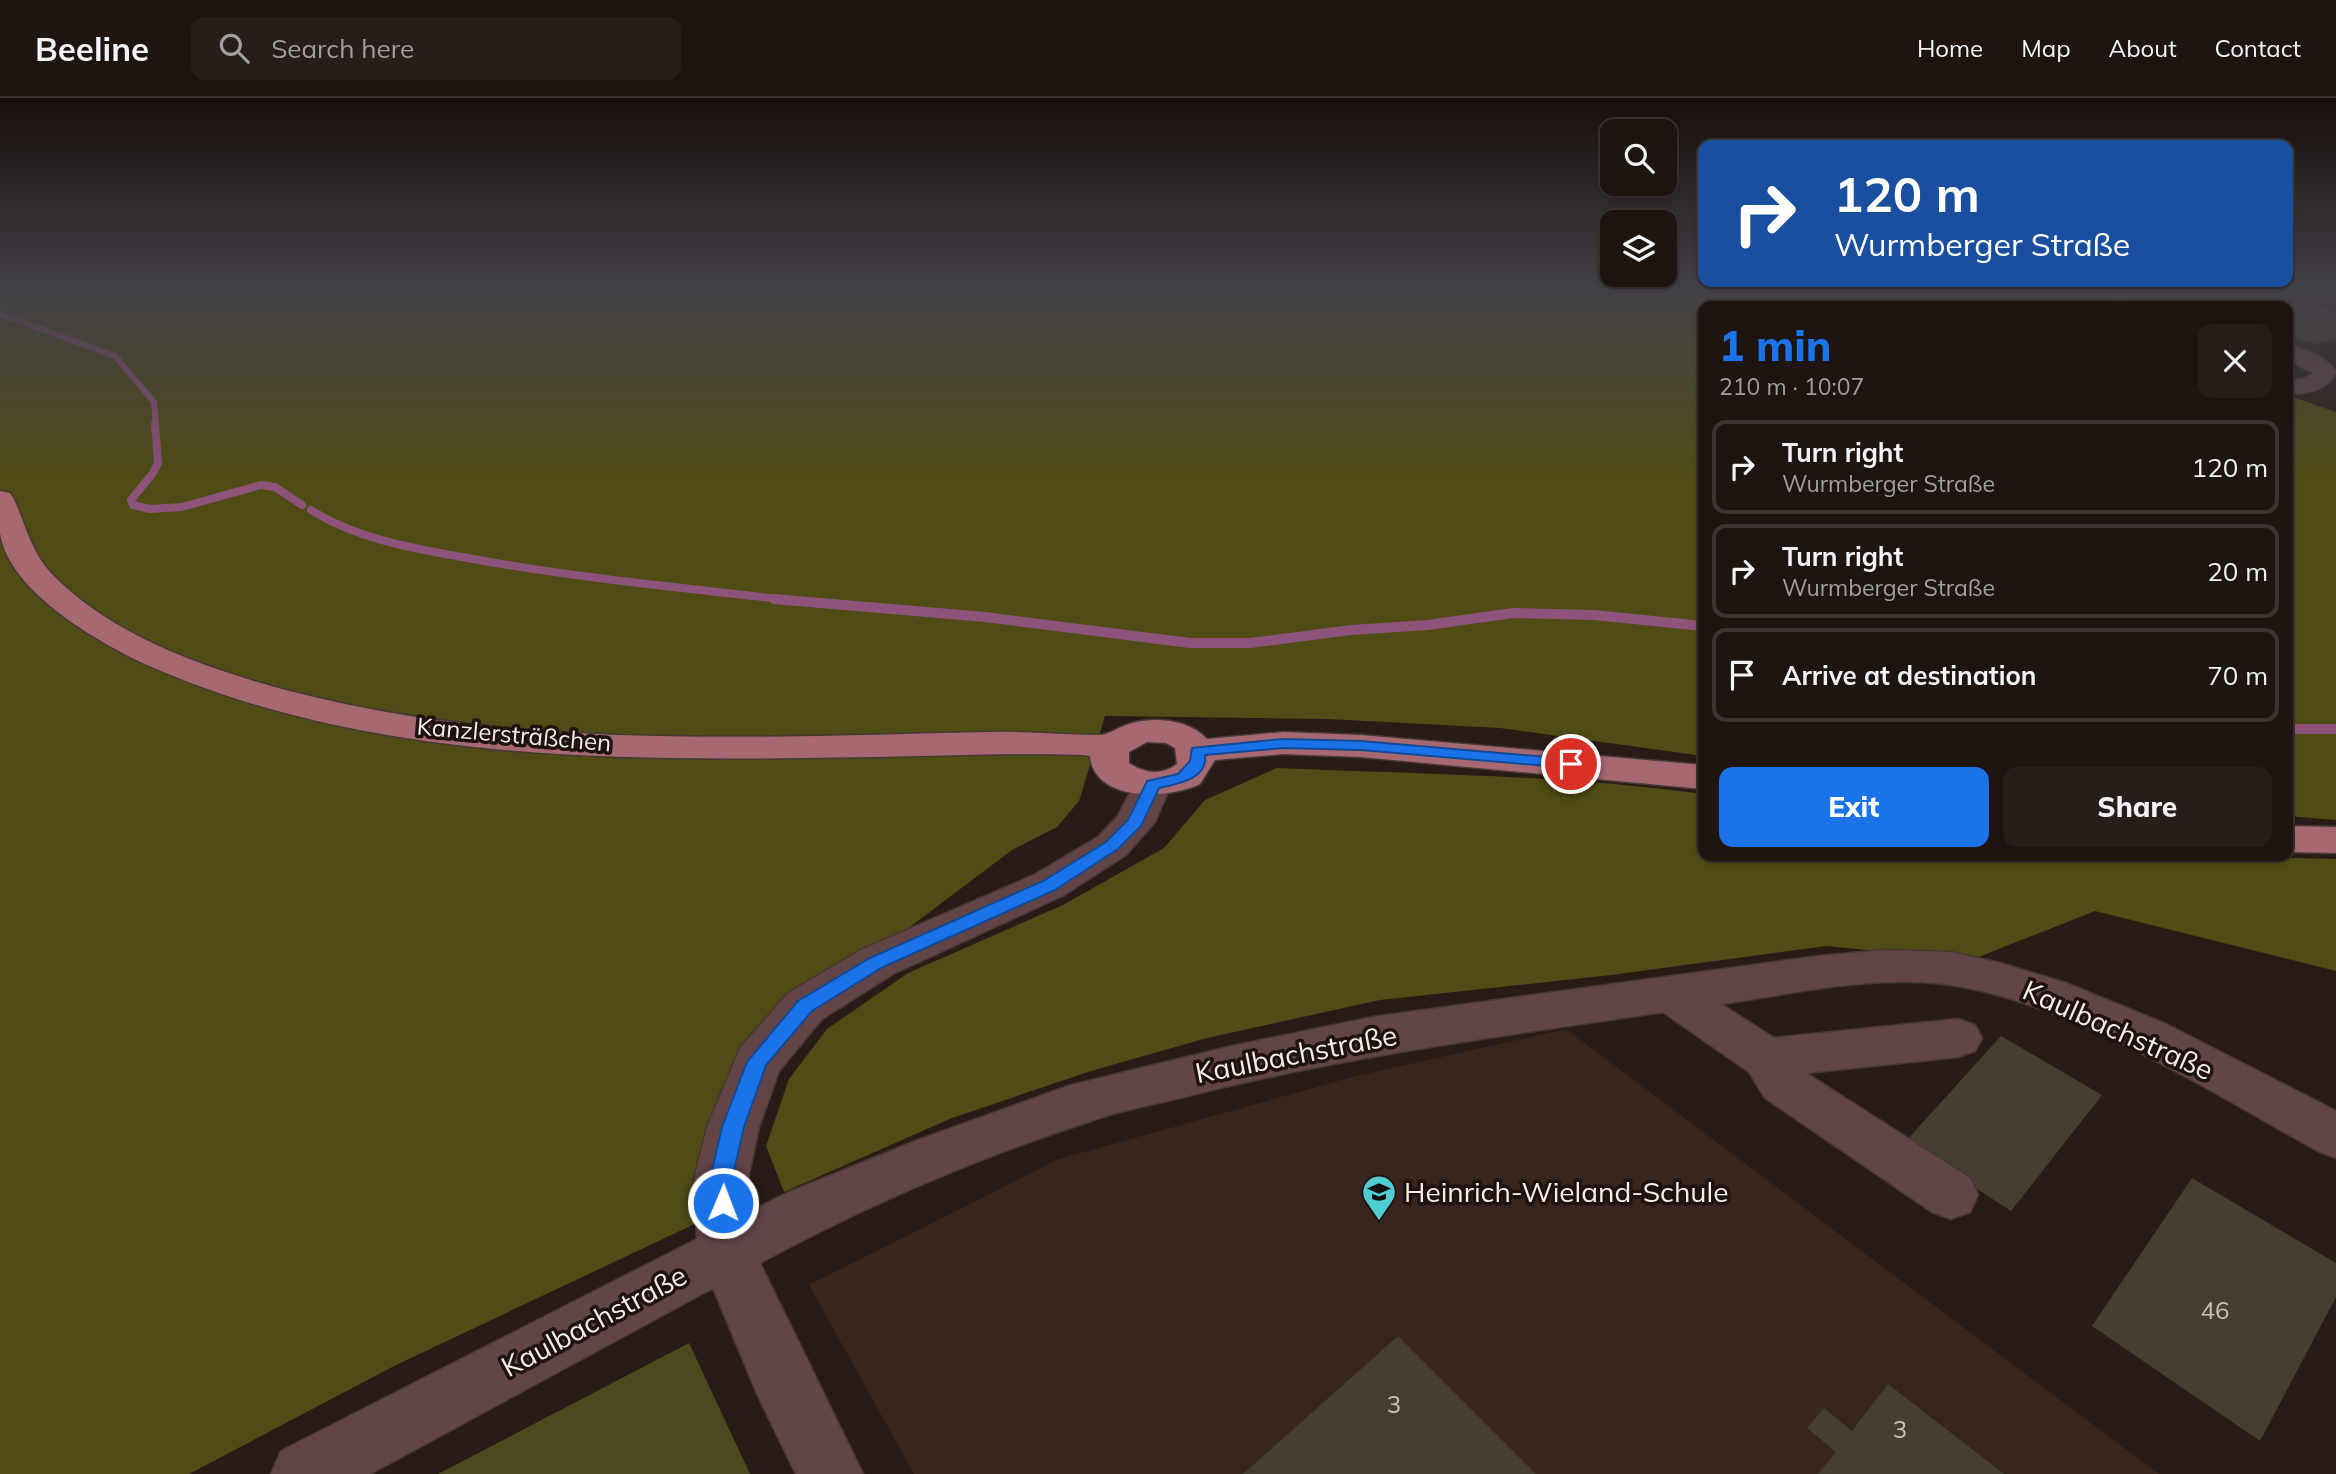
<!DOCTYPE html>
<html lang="en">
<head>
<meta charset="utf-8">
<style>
	body { margin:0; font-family:Mulish,sans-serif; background:#271e19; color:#f1f3f6; height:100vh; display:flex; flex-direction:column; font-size:26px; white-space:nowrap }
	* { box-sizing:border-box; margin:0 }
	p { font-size:23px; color:#a19f9f }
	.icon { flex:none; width:38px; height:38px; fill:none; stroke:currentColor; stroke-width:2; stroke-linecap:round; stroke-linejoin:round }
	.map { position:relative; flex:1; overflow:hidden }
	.drawer { position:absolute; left:1698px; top:203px; width:595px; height:560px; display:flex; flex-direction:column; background:#1f1510; border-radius:14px; box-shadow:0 2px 5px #0004,0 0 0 2px #3c3430 }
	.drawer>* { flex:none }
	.top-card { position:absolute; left:1698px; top:42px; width:595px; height:147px; border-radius:14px; box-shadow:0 2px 5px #0004,0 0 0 2px #3c3430; background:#1a4fa0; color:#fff; overflow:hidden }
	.fabs { position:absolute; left:1600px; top:21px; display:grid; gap:14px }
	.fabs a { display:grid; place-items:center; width:77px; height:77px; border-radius:14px; background:#1f1510; box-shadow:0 2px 5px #0004,0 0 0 2px #3c3430; font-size:35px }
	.pin { position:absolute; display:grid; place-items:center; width:60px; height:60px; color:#fff; margin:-30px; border:4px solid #fff; border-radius:50%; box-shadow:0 2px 7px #0007 }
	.me { position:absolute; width:77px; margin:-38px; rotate:1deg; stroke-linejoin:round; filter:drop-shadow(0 0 5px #0008) }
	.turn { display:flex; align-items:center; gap:24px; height:147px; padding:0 21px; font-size:32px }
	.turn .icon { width:91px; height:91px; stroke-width:2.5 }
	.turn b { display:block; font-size:49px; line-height:60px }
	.round { display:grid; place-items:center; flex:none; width:74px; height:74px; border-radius:14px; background:#271e19 }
	.overview { display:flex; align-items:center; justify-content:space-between; height:119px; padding:0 21px }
	h1 { font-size:42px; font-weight:800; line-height:52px; color:#1a73e8 }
	.primary-button { display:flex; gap:14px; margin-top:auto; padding:14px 21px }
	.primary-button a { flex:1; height:80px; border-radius:14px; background:#1a73e8; color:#fff; font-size:28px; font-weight:800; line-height:80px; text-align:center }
	.primary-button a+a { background:#271e19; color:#f1f3f6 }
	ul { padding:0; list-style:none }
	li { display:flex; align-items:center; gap:21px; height:94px; margin:0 14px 10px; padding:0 7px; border:4px solid #3c3430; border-radius:14px }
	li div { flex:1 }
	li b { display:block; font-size:26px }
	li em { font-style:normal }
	header { display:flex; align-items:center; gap:42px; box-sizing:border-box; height:98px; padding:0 35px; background:#1f1510; border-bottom:2px solid #3c3430 }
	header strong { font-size:33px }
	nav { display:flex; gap:38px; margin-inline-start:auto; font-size:24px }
	.search { width:490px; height:63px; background:#271e19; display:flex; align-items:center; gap:18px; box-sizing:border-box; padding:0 24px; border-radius:14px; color:#a19f9f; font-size:26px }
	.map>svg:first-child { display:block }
	.built { fill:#38251d }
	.green { fill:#4b491d }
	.forest { fill:#4f4c15 }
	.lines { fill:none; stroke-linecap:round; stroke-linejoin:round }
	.stream-far2 { stroke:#8e537a; stroke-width:6 }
	.stream-far1 { stroke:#8e537a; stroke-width:8 }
	.stream { stroke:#8e537a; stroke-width:10 }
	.building { fill:#473e32 }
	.minor-casing { stroke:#463934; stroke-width:3 }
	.major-casing { stroke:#463934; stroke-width:3 }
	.minor { fill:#634548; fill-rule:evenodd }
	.major { fill:#a76971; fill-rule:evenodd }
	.route { fill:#1a73e8; stroke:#114b97; stroke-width:2 }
	.labels { text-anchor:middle; stroke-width:7; stroke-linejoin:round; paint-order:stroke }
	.street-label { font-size:24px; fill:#f6ede9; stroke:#1f130d }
	.near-number-label { font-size:24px; fill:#cac1bb }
	.near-street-label { font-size:28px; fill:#f6ede9; stroke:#1f130d }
	.near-poi-label { font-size:28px; fill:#f6ede9; stroke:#1f130d; text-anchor:start }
</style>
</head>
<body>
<header>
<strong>Beeline</strong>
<div class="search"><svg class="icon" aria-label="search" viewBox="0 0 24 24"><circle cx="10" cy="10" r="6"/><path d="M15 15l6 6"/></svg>Search here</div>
<nav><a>Home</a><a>Map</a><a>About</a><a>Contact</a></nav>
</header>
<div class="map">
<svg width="2336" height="1376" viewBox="0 0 2336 1376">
	<rect width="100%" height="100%" fill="#291c16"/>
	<path class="built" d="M1566 931 2159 1376H914L809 1187 1059 1061 1352 979Z"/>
	<path class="green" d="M689 1245 750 1376H438Z"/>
	<g class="forest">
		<path d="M0 190H2109L2125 208H1703V658L1500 630 1328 621 1105 618 1079 703 1057 729 1012 752 870 859 802 894 701 1123 396 1267 189 1376H0Z"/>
		<path d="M2114 190H2223L2237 208H2130Z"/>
		<path d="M2287 297 2336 314V722L2287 718Z"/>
		<path d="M1277 670C1418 676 1562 677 1703 696V758H2205L2336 761V873L2095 813 1971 862 1826 848 1611 877 1380 902 1207 940 1091 973 952 1020 784 1094 766 1048 789 981 827 931 908 875 1063 807 1164 750 1205 702Z"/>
	</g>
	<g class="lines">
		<path class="stream-far2" d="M0 216 115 258 154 304 156 328"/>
		<g class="stream-far1">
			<path d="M155 326 158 365 153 375 131 402 133 407 150 411 182 409 261 387 275 389 302 407"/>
			<path d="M311 412C358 442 418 451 473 461 577 480 684 490 789 502"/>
		</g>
		<g class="stream">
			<path d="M774 501 985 519 1190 545H1250L1351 532 1428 527 1513 515 1594 517 1703 528"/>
			<path d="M2287 631H2336"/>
		</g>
	</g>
	<g class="building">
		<path d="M2305 205 2336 213V241L2316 246 2287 238V210Z"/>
		<path d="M2001 938 2102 997 2011 1113 1905 1044Z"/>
		<path d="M2192 1080 2336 1165V1199L2260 1343 2092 1228Z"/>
		<path d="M1398 1238 1536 1376H1243Z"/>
		<path d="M1888 1286 2004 1376H1818L1836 1354 1807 1330 1824 1310 1852 1333Z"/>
	</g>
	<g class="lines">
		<g class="minor-casing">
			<g id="minor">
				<path d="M2103 190H2122L2137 208H2117Z"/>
				<path d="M2287 247C2305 251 2326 259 2336 274 2326 294 2307 295 2287 297V283L2304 281 2313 275 2287 261Z"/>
				<path d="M1152 675 1166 679 1171 687 1155 724 1126 757 1064 797 893 876 822 921 779 973 759 1029 748 1081 751 1113 787 1095 918 1042 1068 988 1232 948 1373 919 1819 858 1885 852 1951 854 2000 865 2066 885 2166 926 2336 1013V1060L2318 1053C2209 993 2058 896 1934 885 1863 879 1791 896 1721 906L1774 940 1958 921 1975 927 1982 940 1975 953 1958 959 1806 975 1970 1080 1978 1097 1970 1114 1951 1121 1932 1114 1765 1000 1749 974 1663 914C1504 938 1345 958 1188 998 1156 1006 1122 1012 1091 1023 977 1060 865 1108 760 1165L863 1376H796L758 1298 713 1190 370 1376H271L281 1353 697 1141 694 1081 707 1029 740 950 788 895 861 852 1034 777 1098 739 1118 718 1138 679Z"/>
			</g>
		</g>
		<g class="major-casing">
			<g id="major">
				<path d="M0 393 10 395 14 401C25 426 32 455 51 475 105 531 182 561 254 583 492 654 745 639 990 634 1026 633 1063 637 1099 637 1108 637 1119 629 1129 626 1153 618 1189 621 1207 641L1283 634 1361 637 1703 667V691L1361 659 1283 656 1215 662 1200 686C1170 701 1094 705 1090 658L1083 657C1013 654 943 658 873 659 631 663 373 667 147 567 99 545 8 493 0 435 0 421 0 406 0 393ZM1147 644 1166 645 1175 650 1177 666C1161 678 1144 675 1129 665V654Z"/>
				<path d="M2287 728 2336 729V755L2287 754Z"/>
			</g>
		</g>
		<use href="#minor" class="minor"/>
		<use href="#major" class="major"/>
	</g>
	<linearGradient id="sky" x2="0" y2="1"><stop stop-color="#170f0c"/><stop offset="0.5" stop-color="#434047"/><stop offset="1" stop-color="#434047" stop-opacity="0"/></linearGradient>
	<rect width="2336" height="383" fill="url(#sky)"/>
	<path class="route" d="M1283 641 1361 643 1571 661 1579 666 1571 670 1361 652 1283 650 1205 657C1208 682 1176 686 1159 690L1141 728 1118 751 1055 792 883 869 812 913 766 967 744 1029 732 1081 734 1105 731 1112 723 1115 715 1112 711 1105 710 1081 722 1029 747 964 798 903 870 860 1043 783 1106 744 1128 722 1147 683 1178 676 1190 663 1192 650Z"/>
	<defs>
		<g id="university-pin" transform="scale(1.75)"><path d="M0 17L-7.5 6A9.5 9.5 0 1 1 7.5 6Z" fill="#51ccd3" stroke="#1f130d"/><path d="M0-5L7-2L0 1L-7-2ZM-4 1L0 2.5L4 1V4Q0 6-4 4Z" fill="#111"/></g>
	</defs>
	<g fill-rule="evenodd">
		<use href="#university-pin" x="1379" y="1094"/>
	</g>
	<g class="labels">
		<g class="street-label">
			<text transform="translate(514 637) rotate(5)" y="8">Kanzlersträßchen</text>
		</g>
		<g class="near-number-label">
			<text x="2215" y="1221">46</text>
			<text x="1394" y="1315">3</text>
			<text x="1900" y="1340">3</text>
		</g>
		<g class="near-street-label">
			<text transform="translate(2118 932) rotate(24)" y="10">Kaulbachstraße</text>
			<text transform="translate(1296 956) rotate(-11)" y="10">Kaulbachstraße</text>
			<text transform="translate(594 1223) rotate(-28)" y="10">Kaulbachstraße</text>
		</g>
		<g class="near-poi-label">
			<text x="1404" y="1104">Heinrich-Wieland-Schule</text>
		</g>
	</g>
</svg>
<div class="fabs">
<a><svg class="icon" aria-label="search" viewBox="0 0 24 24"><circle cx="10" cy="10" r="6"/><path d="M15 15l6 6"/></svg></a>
<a><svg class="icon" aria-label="layers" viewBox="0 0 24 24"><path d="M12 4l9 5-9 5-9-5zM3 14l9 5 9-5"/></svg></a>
</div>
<div class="pin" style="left:1571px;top:666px;background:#d93025"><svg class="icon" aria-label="arrive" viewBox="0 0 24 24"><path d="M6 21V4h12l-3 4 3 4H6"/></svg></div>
<svg class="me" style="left:723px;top:1105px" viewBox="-20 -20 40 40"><circle r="17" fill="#1a73e8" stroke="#fff" stroke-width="3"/><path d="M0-11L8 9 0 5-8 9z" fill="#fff"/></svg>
<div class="top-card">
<div class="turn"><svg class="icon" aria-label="right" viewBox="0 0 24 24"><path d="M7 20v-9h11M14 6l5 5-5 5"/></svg><div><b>120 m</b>Wurmberger Straße</div></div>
</div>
<section class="drawer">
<div class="overview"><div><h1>1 min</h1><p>210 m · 10:07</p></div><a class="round"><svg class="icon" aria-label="close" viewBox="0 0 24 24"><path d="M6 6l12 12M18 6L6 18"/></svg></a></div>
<ul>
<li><svg class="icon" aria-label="right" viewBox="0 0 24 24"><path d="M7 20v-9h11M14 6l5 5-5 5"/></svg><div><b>Turn right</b><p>Wurmberger Straße</p></div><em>120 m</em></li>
<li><svg class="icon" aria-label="right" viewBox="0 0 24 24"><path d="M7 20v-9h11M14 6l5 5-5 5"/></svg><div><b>Turn right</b><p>Wurmberger Straße</p></div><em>20 m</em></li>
<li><svg class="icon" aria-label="arrive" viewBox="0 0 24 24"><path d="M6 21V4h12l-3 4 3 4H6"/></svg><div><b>Arrive at destination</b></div><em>70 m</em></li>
</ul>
<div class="primary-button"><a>Exit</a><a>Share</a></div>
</section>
</div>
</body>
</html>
